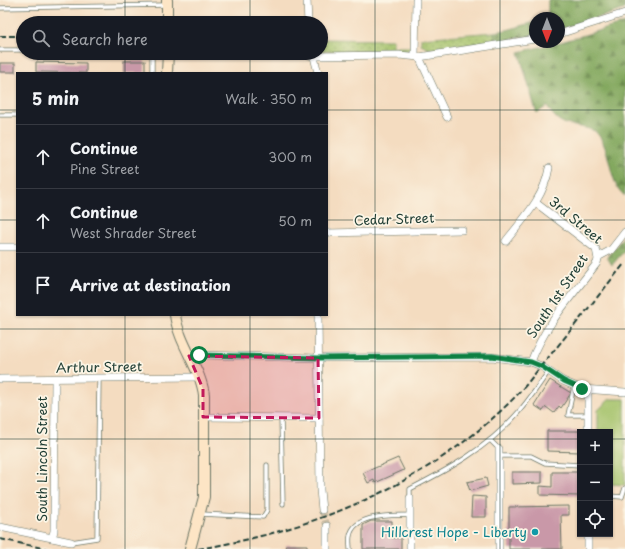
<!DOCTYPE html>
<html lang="en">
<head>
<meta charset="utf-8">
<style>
	body { margin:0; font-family:"Playpen Sans",sans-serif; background:#242831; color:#f1f3f6 }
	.controls { position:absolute; right:12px; bottom:12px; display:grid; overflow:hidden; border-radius:0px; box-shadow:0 1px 3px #0004 }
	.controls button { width:36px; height:36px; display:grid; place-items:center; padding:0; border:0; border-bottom:1px solid #363941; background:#171b24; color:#f1f3f6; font:20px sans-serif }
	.compass { position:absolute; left:529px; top:12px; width:36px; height:36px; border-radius:50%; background:#171b24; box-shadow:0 1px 3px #0004; rotate:180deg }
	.stop { position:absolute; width:12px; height:12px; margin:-9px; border:3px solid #0b8043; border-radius:50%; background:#fff }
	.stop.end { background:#0b8043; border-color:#fff; box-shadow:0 1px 4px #0008 }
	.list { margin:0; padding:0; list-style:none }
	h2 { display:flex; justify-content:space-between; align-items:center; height:52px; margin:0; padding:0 16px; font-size:17px }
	h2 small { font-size:13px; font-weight:400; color:#9ea1a6 }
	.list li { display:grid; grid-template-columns:26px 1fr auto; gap:12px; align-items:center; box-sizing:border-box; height:64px; padding:0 16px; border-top:1px solid #363941 }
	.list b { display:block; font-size:15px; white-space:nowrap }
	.list p { margin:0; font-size:13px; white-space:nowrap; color:#9ea1a6 }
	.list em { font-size:13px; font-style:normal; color:#9ea1a6 }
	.icon { flex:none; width:22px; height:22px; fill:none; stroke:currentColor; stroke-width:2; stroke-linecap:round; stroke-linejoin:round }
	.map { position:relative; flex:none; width:625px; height:549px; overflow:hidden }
	.search { position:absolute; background:#171b24; box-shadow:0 1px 3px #0004; left:16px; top:16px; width:312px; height:44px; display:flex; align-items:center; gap:10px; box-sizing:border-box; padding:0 14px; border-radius:22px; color:#9ea1a6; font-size:15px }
	.panel { position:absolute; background:#171b24; box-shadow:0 1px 3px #0004; left:16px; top:72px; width:312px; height:244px; border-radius:0px }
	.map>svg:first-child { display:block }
	.grass { fill:url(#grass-dots); stroke:#62804f }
	.forest { fill:url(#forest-firs); stroke:#517249 }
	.pitch { fill:#a4c26a; stroke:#62804f }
	.building { fill:#c998a8 }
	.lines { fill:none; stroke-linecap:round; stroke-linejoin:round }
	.street-tunnel { stroke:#c9bca4; stroke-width:7; stroke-dasharray:7 3.5; stroke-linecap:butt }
	.lane-casing { stroke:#6a7565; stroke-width:5 }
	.street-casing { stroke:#6a7565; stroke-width:8 }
	.secondary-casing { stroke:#6a7565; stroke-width:12 }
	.lane { stroke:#fff; stroke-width:3.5 }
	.street { stroke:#fff; stroke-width:7 }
	.secondary { stroke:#fde5c5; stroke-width:10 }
	.rail { stroke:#1f3d34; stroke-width:2; stroke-dasharray:6 3; stroke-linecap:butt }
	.route { stroke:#0b8043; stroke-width:5 }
	.marked { fill:#c2185b; fill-opacity:0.2; stroke:#c2185b; stroke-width:3; stroke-dasharray:8 5; stroke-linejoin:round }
	.grid { fill:none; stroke:#1f3d34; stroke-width:1; stroke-opacity:0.55 }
	.culture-dot { fill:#0f9aa8; stroke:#fcf5e5; stroke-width:1.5 }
	.labels { text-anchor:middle; stroke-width:3.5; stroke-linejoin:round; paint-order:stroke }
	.street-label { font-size:13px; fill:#1f3d34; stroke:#fcf5e5 }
	.culture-label { font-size:13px; fill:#0d838f; stroke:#fcf5e5; text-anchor:end }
</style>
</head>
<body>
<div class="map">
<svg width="625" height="549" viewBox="0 0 625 549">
	<defs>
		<pattern id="grass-dots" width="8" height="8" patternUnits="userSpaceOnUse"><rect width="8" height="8" fill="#a4c26a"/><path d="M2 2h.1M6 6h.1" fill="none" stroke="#859f58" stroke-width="1.8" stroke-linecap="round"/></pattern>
		<pattern id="forest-firs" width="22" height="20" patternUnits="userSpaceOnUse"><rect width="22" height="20" fill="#83a85e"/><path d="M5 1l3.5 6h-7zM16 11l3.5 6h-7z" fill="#6b8a4e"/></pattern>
	</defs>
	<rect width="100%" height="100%" fill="#fcf5e5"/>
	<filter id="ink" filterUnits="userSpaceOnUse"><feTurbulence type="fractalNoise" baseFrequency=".025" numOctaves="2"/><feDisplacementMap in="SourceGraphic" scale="8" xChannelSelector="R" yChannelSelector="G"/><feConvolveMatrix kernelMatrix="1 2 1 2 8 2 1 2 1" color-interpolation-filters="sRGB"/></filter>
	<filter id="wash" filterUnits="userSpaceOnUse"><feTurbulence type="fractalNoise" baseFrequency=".012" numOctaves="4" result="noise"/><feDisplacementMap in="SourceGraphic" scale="16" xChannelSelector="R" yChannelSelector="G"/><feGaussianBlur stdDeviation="0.9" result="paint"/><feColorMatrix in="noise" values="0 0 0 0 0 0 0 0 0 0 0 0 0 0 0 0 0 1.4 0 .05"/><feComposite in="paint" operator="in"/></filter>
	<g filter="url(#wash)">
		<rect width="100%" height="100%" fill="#f4dcc0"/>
		<g class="grass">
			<path d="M494,32l1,10 -66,7 -8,-4v-7z"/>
			<path d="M321,39l72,1v7h17l3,-3 -2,5 -6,2h-83z"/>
		</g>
		<g class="forest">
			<path d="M548,0h77v9l-66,21v-12h-11z"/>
			<path d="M535,22v13l-40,7 -1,-10 13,-2z"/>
			<path d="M625,23v173c-18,-14 -12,-47 -30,-65 -23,-9 -33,0 -48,-25l-10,7 -1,-2 -17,-59 42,-10z"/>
			<path d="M625,235v15l-13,15 -5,-8z"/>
		</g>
		<path class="pitch" d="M610,399h15v86l-15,-1v-52h-12v-22z"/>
		<g id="blocks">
			<g class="building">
				<rect x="124" y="61" width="21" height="12"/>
				<path d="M36,62l50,1v10l-50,-1z"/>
				<rect x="0" y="63" width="15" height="9"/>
				<path d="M550,380l21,13 -10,15 -2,-2 -5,7 -8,-6 -3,4 -9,-6z"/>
				<path d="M547,431h33v21l-33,-1z"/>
				<path d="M398,458l6,12 -29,13 -1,-3 -6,3 -5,-10z"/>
				<path d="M512,472h30v11l-30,1z"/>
				<path d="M552,472h28v24l-40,-1v-9l12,1z"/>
				<path d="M486,478l2,8 -18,5 -3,-9z"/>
				<path d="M472,496l14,1v20h-15z"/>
				<path d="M569,506v9h-8l1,34h-53v-42z"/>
				<path d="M371,521h21v17h9v11h-38v-24z"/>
				<path d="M286,545h21v4h-20z"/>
			</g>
		</g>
	</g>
	<g filter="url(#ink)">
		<use href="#blocks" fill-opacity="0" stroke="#6a7565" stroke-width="1"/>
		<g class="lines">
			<path class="street-tunnel" d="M322,510l5,16"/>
			<g class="lane-casing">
				<g id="lane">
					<path d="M0,8l167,-3"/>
					<path d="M0,50h23"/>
					<path d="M152,73v-20"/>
					<path d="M0,115h17"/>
					<path d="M574,386l-6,29h20"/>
					<path d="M281,418l2,86"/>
					<path d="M490,440l9,9"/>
					<path d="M499,456h32l14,7 35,2"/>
					<path d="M610,496l12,1 3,-9"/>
					<path d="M410,498v-9c39,-20 76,-40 105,-73 13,-14 23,-30 34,-45"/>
					<path d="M201,514l62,3 4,-7v-45"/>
					<path d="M71,542l26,-4 2,-159"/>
					<path d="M350,549c0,-4 -1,-9 0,-13 4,-23 43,-20 60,-21"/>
				</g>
			</g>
			<g class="street-casing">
				<g id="street">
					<path d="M307,0l1,23"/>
					<path d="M559,34l66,-21"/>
					<path d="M168,53l133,1 13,2 85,-1 20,2 116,-18"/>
					<path d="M313,53l5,20"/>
					<path d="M415,56l1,-56"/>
					<path d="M419,57l28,60"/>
					<path d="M327,233l135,-3"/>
					<path d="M506,241c18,-23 38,-43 43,-73"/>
					<path d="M0,247h17"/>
					<path d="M598,257l13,-7 14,-18"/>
					<path d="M318,315l2,175 2,20"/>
					<path d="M189,356l10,-1 119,3 174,-1 39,5 10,4 22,15 19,8 43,3"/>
					<path d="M531,362c14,-38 42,-67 66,-99l1,-4 -2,-10 -60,-46"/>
					<path d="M0,379l199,-2"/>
					<path d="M203,417l116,1"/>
					<path d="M588,432v-42"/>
					<path d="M410,498v51"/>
					<path d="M327,526v23"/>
					<path d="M0,527l71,15"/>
					<path d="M52,538l2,-7 1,-151"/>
					<path d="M499,549v-100"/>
					<path d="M588,549v-15"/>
				</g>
			</g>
			<g class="secondary-casing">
				<g id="secondary">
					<path d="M167,0v23"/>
					<path d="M167,73l1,-20"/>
					<path d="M175,315c4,29 26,54 29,80v102l-14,52"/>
				</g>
			</g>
			<use href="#lane" class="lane"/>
			<use href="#street" class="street"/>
			<use href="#secondary" class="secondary"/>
			<g class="rail">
				<path d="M0,36h23"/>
				<path d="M0,539l47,10"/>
				<path d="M198,549c118,-19 233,-66 318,-153 9,-9 17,-20 25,-30 29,-34 56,-69 84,-103"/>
			</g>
		</g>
	</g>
	<g class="lines" filter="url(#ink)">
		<path class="route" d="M199,355l119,3 174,-2 39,6 10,4 23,15 18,8"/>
	</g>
	<path class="marked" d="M189,356l129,2 1,60 -116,-1v-28z"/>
	<path class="grid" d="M125,0v23M250,0v23M375,0v549M500,0v549M125,53v20M250,53v20M0,110h17M327,110h298M0,220h17M327,220h298M125,315v234M250,315v234M0,329h625M0,439h580M610,439h15"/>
	<circle class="culture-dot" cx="535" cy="532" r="4"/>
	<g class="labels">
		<g class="street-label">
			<text transform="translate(394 219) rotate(-2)" y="5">Cedar Street</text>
			<text transform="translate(576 220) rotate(40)" y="5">3rd Street</text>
			<text transform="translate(557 296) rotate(-56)" y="5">South 1st Street</text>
			<text transform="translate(99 367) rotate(-1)" y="5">Arthur Street</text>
			<text transform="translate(42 459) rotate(-90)" y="5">South Lincoln Street</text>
		</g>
		<g class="culture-label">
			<text x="527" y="537">Hillcrest Hope - Liberty</text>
		</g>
	</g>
</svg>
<div class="controls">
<button>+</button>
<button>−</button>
<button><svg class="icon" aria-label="locate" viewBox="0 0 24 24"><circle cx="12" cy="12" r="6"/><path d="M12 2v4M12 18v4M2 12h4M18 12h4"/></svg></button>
</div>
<svg class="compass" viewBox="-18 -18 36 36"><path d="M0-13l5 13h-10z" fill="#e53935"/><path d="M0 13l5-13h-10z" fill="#9ea1a6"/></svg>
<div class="stop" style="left:199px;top:355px"></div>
<div class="stop end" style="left:582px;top:389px"></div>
<div class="search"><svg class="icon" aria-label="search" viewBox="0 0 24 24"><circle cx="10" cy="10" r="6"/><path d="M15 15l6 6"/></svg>Search here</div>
<section class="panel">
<h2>5 min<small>Walk · 350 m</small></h2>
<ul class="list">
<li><svg class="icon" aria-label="ahead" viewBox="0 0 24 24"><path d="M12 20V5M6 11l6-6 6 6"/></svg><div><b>Continue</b><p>Pine Street</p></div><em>300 m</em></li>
<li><svg class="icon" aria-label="ahead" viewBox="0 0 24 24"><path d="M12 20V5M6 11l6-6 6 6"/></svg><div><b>Continue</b><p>West Shrader Street</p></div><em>50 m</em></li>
<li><svg class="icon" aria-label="arrive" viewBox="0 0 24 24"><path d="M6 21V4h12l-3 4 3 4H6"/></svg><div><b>Arrive at destination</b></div></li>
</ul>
</section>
</div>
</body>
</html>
